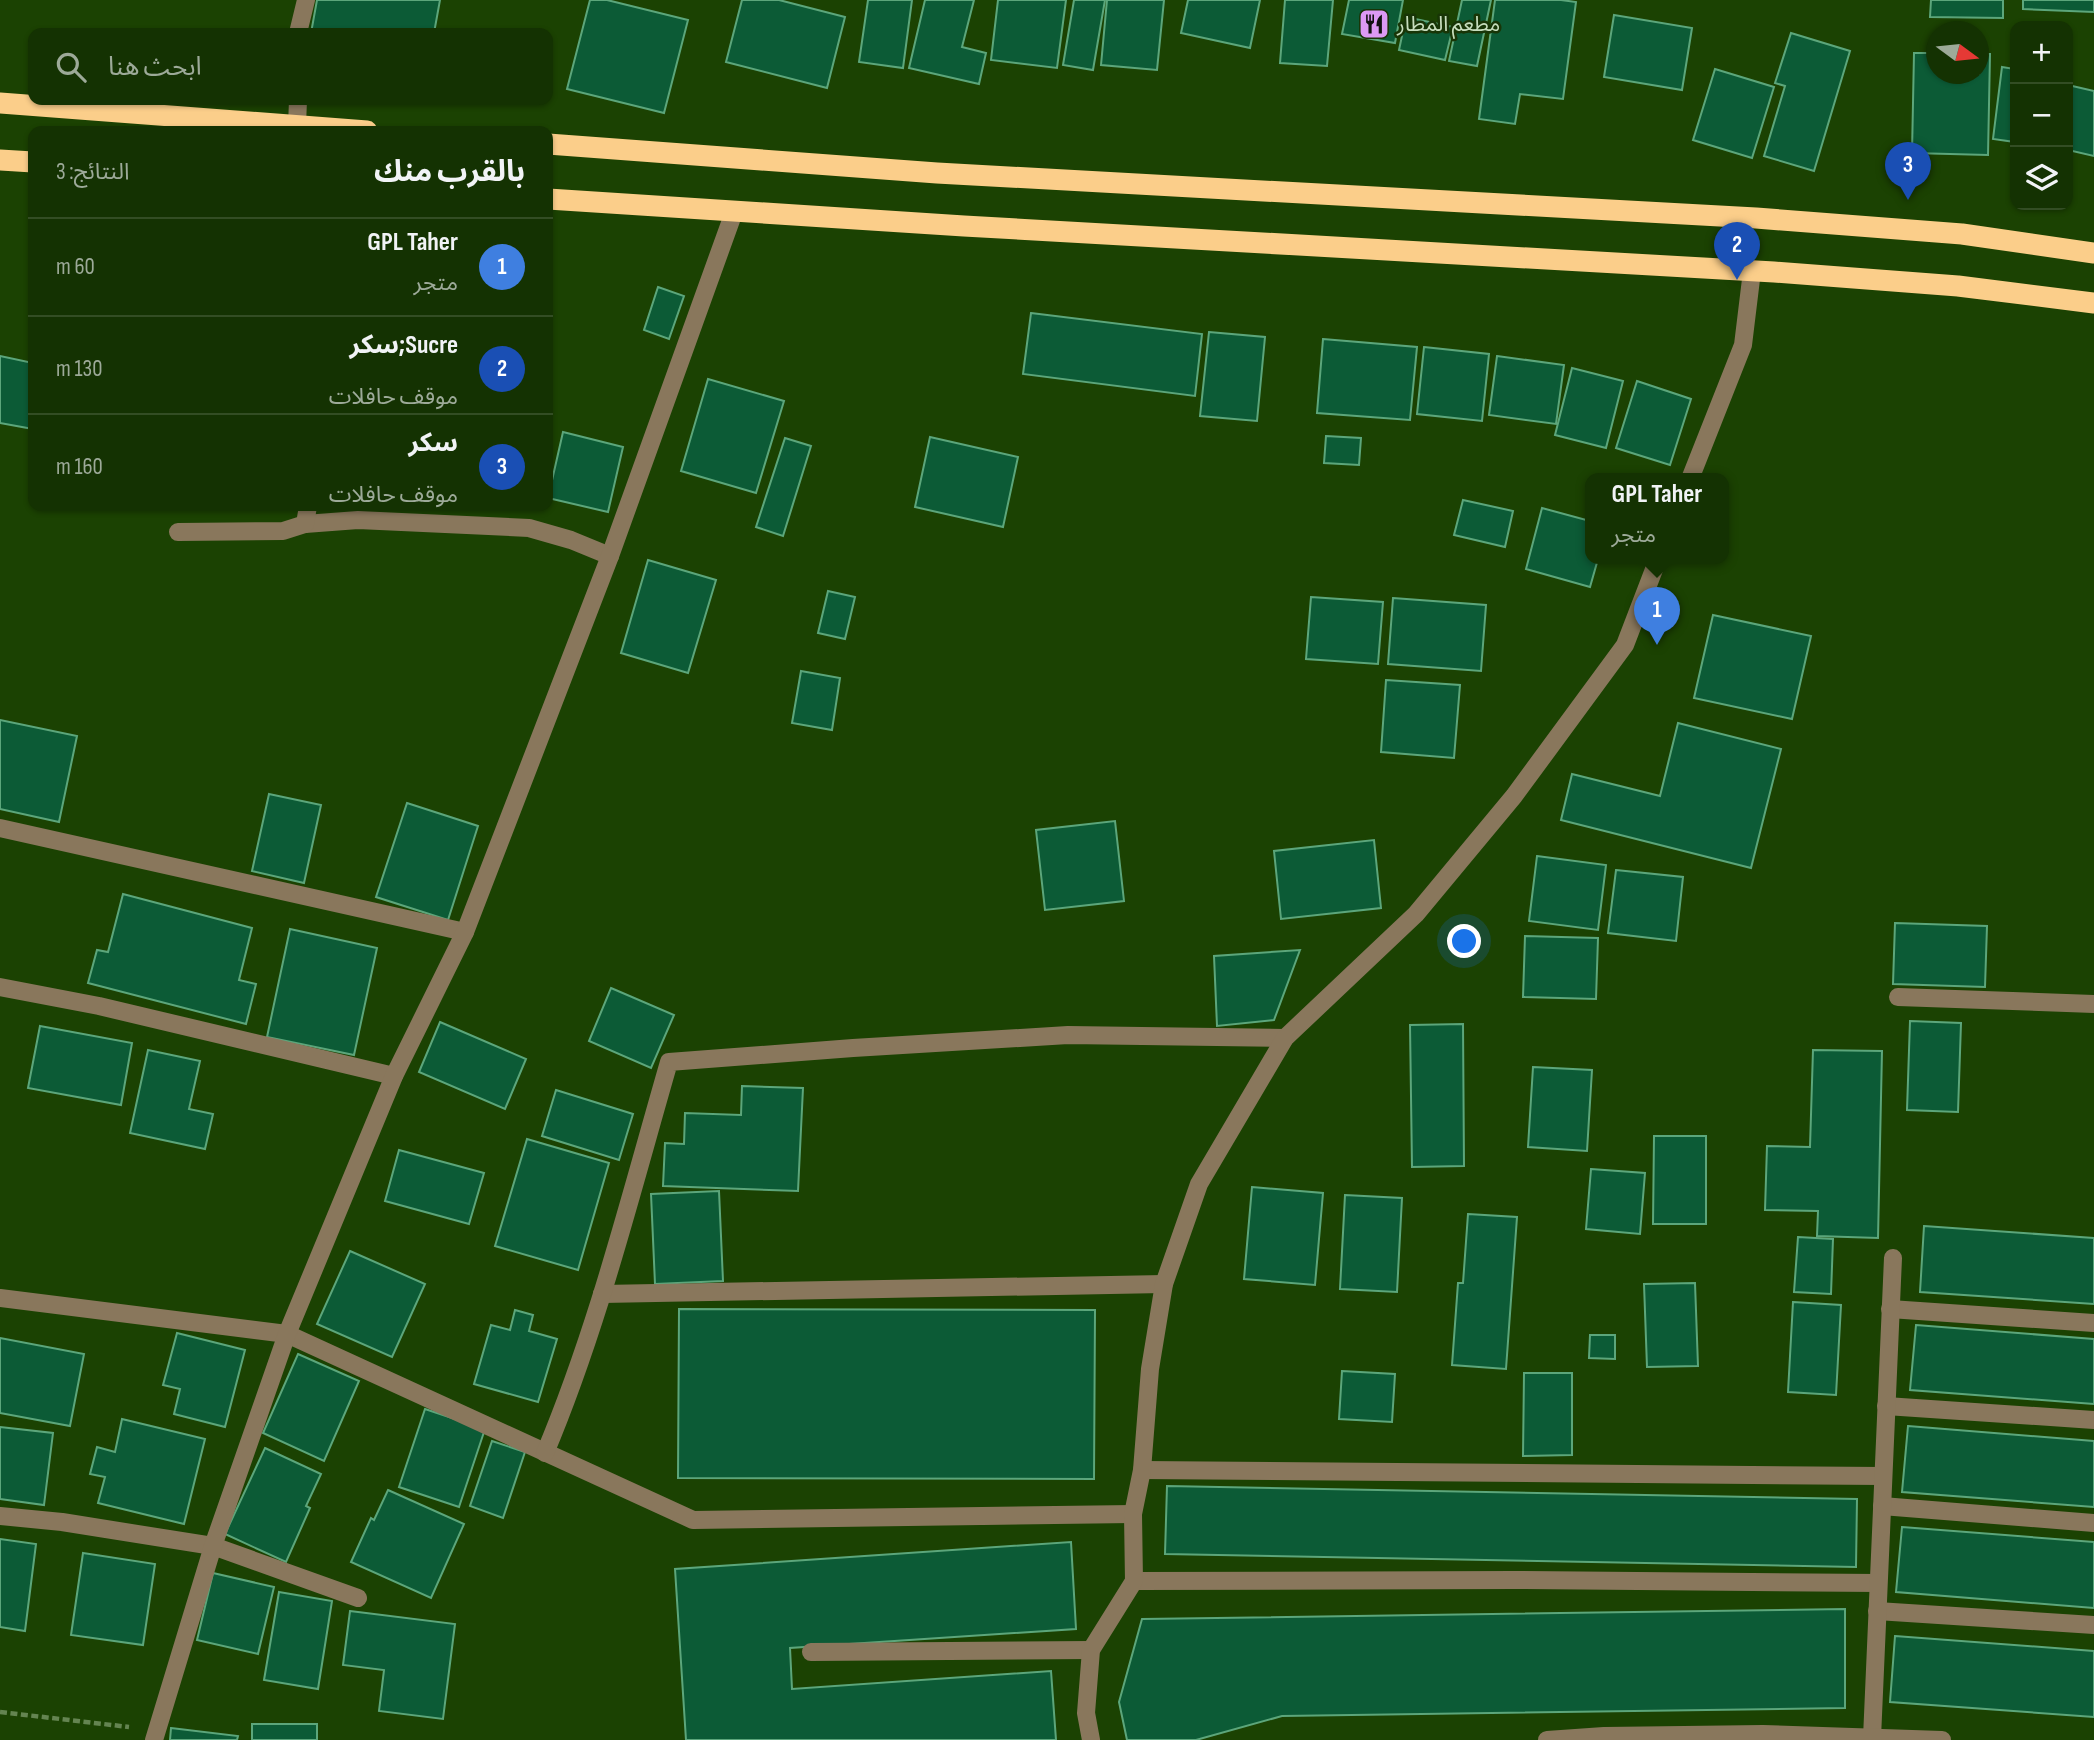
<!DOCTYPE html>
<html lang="ar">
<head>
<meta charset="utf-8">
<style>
	body { margin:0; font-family:"Sofia Sans Condensed","Noto Sans Arabic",sans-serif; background:#1d3a0c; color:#f1f3f6; direction:rtl }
	.controls { position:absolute; right:21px; top:21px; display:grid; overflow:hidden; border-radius:14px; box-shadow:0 2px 5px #0004 }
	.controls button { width:63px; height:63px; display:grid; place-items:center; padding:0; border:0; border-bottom:2px solid #334d24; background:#143202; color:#f1f3f6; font:35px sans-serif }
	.compass { position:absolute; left:1926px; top:21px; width:63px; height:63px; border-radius:50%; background:#143202; box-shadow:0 2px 5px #0004; rotate:105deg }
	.you { position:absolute; left:1465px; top:942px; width:24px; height:24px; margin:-18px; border:5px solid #fff; border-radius:50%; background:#1a73e8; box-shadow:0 0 0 10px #1a73e833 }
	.badge { display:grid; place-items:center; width:46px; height:46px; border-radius:50%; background:#d6ab8b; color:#fff; font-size:23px; font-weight:700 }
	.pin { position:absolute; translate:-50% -58px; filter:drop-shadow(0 2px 4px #0008) }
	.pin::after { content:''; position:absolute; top:37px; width:24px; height:21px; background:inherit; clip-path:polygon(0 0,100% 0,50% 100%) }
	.popup { position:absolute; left:1585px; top:473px; width:144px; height:91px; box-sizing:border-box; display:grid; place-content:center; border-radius:14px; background:#143202; filter:drop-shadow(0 2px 5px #0005); font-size:23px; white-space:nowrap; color:#9daa99 }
	.popup b { font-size:26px; color:#f1f3f6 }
	.popup::after { content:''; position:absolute; left:50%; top:100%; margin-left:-14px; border:14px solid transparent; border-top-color:#143202 }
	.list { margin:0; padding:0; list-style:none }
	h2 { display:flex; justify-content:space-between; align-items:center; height:91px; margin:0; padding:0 28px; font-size:30px }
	h2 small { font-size:23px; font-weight:400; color:#9daa99 }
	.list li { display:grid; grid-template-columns:46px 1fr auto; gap:21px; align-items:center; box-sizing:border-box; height:98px; padding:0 28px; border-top:2px solid #334d24 }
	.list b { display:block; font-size:26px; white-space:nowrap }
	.list p { margin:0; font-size:23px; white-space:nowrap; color:#9daa99 }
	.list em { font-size:23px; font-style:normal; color:#9daa99 }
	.icon { flex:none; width:38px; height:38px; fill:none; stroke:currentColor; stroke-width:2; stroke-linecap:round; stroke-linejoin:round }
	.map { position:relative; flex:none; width:2094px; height:1740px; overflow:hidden; direction:ltr }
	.search { position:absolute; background:#143202; box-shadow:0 2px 5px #0004; left:28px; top:28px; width:525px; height:77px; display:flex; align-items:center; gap:18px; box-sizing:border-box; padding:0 24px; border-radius:14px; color:#9daa99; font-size:26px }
	.panel { position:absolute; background:#143202; box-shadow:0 2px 5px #0004; left:28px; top:126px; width:525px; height:385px; border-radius:14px; direction:rtl }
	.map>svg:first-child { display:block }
	.building { fill:#0c5b36; stroke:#5ca67b; stroke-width:2 }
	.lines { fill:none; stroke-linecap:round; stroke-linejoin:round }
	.path { stroke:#648451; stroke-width:4.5; stroke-dasharray:7 3.5; stroke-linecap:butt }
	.minor { stroke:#89775c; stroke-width:18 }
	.highway { stroke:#fbce8a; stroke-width:21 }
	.labels { text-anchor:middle; stroke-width:5; stroke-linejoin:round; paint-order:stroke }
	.poi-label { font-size:21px; fill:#c6ddbd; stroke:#183507; text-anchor:start }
</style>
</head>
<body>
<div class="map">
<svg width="2094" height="1740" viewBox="0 0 2094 1740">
	<rect width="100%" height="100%" fill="#1b4202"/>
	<g class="building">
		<path d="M317,0h123l-6,33h-123z"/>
		<path d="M590,0h17l81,20 -24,93 -97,-24z"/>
		<path d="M742,0h37l66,17 -18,71 -101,-26z"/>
		<path d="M868,0h44l-9,68 -44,-6z"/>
		<path d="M925,0h49l-12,47 24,6 -7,31 -70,-16z"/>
		<path d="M998,0h68l-9,68 -66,-8z"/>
		<path d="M1074,0h31l-12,70 -30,-5z"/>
		<path d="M1107,0h57l-7,70 -56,-5z"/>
		<path d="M1188,0h72l-10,48 -69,-15z"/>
		<path d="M1285,0h48l-6,66 -47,-3z"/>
		<path d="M1349,0h54l-8,43 -53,-9z"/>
		<path d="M1462,0h29l-14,66 -28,-5z"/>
		<path d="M1495,0h66l15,2 -13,97 -43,-5 -5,30 -36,-5z"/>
		<path d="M1931,0h72v18l-73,-1z"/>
		<path d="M2023,0h71v12l-71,-3z"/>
		<path d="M1614,15l78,13 -10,62 -78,-13z"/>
		<path d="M1406,17l47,10 -8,33 -46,-10z"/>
		<path d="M1791,33l59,18 -36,120 -50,-15 21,-70 -10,-3z"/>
		<path d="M1914,53h23v21h42v-20h11l-2,101 -76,-2z"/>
		<path d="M2002,67l13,2v73l-22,-3z"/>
		<path d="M1715,69l59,18 -22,71 -59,-18z"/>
		<path d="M2068,85l26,6v65l-26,-6z"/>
		<path d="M658,287l26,9 -15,43 -25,-9z"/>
		<path d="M1031,313l171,21 -7,62 -172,-22z"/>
		<path d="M1209,332l56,5 -8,84 -57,-5z"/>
		<path d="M1323,339l94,8 -7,73 -93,-7z"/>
		<path d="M1424,347l65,7 -7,67 -65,-7z"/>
		<path d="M0,356l33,7v66l-33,-6z"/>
		<path d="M1497,356l67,9 -8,59 -67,-9z"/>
		<path d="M1572,368l51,13 -17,67 -51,-13z"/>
		<path d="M708,379l76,22 -28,92 -75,-22z"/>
		<path d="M1637,381l54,18 -21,66 -54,-17z"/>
		<path d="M563,432l60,15 -15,65 -60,-14z"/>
		<path d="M1326,436l35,2 -2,27 -35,-2z"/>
		<path d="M930,437l88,20 -15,70 -88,-20z"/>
		<path d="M785,438l26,8 -28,90 -27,-9z"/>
		<path d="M1463,500l50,11 -8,36 -51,-12z"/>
		<path d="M1542,508l48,13v38h8l-8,28 -64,-18z"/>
		<path d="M648,560l68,20 -28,93 -67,-20z"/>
		<path d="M828,591l27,6 -10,42 -27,-6z"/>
		<path d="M1311,597l72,5 -5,62 -72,-5z"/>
		<path d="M1393,598l93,7 -5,66 -93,-7z"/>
		<path d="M1713,615l98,21 -19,83 -98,-21z"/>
		<path d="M801,671l39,7 -8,52 -40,-7z"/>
		<path d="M1386,680l74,5 -6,73 -73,-6z"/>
		<path d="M0,720l77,16 -18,86 -59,-13z"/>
		<path d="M1678,723l103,26 -30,119 -190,-48 11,-46 88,22z"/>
		<path d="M269,794l52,11 -17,78 -52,-12z"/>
		<path d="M407,803l71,23 -30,94 -72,-23z"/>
		<path d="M1115,821l9,80 -79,9 -9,-80z"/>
		<path d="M1374,840l7,68 -100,11 -7,-68z"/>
		<path d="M1537,856l69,9 -8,65 -69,-9z"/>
		<path d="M1616,870l67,7 -7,64 -68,-8z"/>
		<path d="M123,894l129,34 -13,52 17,4 -10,40 -158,-41 9,-33 11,2z"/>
		<path d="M1895,923l92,3 -2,61 -92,-3z"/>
		<path d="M290,929l87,19 -23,107 -87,-18z"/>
		<path d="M1525,936l73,2 -2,61 -73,-2z"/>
		<path d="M1300,950l-26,70 -57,6 -3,-70z"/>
		<path d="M611,988l63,27 -23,53 -62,-27z"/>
		<path d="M1910,1021l51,2 -3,89 -51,-2z"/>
		<path d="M440,1022l86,37 -21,50 -86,-37z"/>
		<path d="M1463,1024l1,142 -52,1 -2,-142z"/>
		<path d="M40,1026l92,17 -11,62 -93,-17z"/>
		<path d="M148,1050l52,11 -11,48 24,5 -8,35 -75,-16z"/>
		<path d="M1813,1050l69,1 -4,187 -61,-2 1,-25 -53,-1 2,-64 43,1z"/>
		<path d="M1533,1067l59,3 -5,81 -59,-4z"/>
		<path d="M742,1086l61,2 -5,103 -135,-5 2,-43 19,1 1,-31 56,2z"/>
		<path d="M556,1090l77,24 -14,46 -77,-24z"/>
		<path d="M1654,1136h52v88h-53z"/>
		<path d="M527,1139l82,24 -31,107 -83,-24z"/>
		<path d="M399,1150l85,23 -15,51 -84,-23z"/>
		<path d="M1591,1169l54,4 -5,61 -54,-5z"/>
		<path d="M1252,1187l71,6 -8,92 -71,-6z"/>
		<path d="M719,1191l4,90 -68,3 -4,-90z"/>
		<path d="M1345,1195l57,3 -5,94 -57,-3z"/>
		<path d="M1468,1214l49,3 -11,152 -54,-4 6,-82h5z"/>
		<path d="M1924,1226l170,12v66l-174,-12z"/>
		<path d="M1798,1237l35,2 -2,55 -37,-2z"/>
		<path d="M350,1251l75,33 -33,73 -75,-33z"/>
		<path d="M1695,1283l3,83 -51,1 -3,-83z"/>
		<path d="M1793,1302l48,3 -5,90 -48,-3z"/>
		<path d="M679,1309l416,1 -1,169 -416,-1z"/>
		<path d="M515,1310l18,5 -4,16 28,8 -19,63 -64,-18 17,-59 19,5z"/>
		<path d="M1916,1325l178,14v65l-184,-14z"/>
		<path d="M177,1333l68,17 -20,77 -51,-13 6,-25 -17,-4z"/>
		<path d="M1590,1335h25v24l-26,-1z"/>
		<path d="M0,1338l84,16 -14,72 -70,-13z"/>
		<path d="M298,1354l61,27 -35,80 -61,-28z"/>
		<path d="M1342,1371l53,3 -3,48 -53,-3z"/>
		<path d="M1524,1373h48v82l-49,1z"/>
		<path d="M425,1409l60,20 -26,78 -60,-20z"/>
		<path d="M122,1419l83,20 -21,85 -86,-21 7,-26 -15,-3 7,-27 18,5z"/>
		<path d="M1908,1426l186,15v66l-192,-15z"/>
		<path d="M0,1427l53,6 -9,72 -44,-6z"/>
		<path d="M492,1441l33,11 -22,66 -33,-12z"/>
		<path d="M265,1448l56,26 -15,32 4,2 -24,54 -61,-28z"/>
		<path d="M1167,1486l690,13 -1,68 -691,-13z"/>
		<path d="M388,1490l76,34 -33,74 -80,-36 20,-44 3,2z"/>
		<path d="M1902,1527l192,15v66l-198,-16z"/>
		<path d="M0,1539l36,5 -11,87 -25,-4z"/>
		<path d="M1071,1542l5,87 -286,19 2,41 259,-18 5,69h-370l-11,-171z"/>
		<path d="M83,1553l72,11 -12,81 -72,-10z"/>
		<path d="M213,1573l61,14 -16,67 -61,-14z"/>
		<path d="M279,1592l53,9 -14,88 -54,-9z"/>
		<path d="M1845,1609v99l-563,8 -86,24h-69l-8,-38 23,-83z"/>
		<path d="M350,1611l105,13 -12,95 -64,-8 5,-41 -41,-5z"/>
		<path d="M1895,1636l199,15v66l-204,-15z"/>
		<rect x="252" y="1724" width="65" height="16"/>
		<path d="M171,1728l67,8 -1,4h-67z"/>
	</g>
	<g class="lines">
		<path class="path" d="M0,1712l129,15"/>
		<g class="minor">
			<path d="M298,33l8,-33"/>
			<path d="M297,126l1,-26"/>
			<path d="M1690,479l53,-134 9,-74"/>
			<path d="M305,524l53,-4 171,8 42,12 39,16"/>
			<path d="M178,532l105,-1 22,-7 3,-18"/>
			<path d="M0,828l465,104"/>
			<path d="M0,987l99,19 295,70"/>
			<path d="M1898,997l196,7"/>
			<path d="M602,1294l562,-10"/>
			<path d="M0,1298l287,36 406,186 440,-6"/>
			<path d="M1890,1309l204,14"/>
			<path d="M1886,1406l208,14"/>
			<path d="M545,1453c53,-126 86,-260 124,-391l184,-14 215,-13 217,3"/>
			<path d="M1142,1470l741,6"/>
			<path d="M1882,1506l212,17"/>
			<path d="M0,1516l62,6 151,24 145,52"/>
			<path d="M1134,1581l380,-1 364,3"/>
			<path d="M1877,1611l217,14"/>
			<path d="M811,1652l280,-2"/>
			<path d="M1872,1738l21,-480"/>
			<path d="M154,1740l59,-194 74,-212 107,-258 71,-144 145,-376 124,-344"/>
			<path d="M1091,1740l-5,-27 5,-63 43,-69 -1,-67 9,-44 8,-101 14,-85 35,-100 86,-146 131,-124 98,-118 111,-151 33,-86"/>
			<path d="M1547,1740l57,-4 159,-2 179,6"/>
		</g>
		<g class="highway">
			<path d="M0,103l367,28"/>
			<path d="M548,144l389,29 819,45 206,16 132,19"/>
			<path d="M0,160l33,2"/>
			<path d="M548,199l416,27 810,46 184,14 136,17"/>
		</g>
	</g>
	<defs>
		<g id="restaurant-square" transform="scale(1.575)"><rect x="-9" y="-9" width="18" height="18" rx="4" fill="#dc99f4" stroke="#183507"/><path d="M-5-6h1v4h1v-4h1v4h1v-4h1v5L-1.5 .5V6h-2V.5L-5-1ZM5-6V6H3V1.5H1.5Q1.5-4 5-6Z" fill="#111"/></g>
	</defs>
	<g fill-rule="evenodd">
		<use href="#restaurant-square" x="1374" y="24"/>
	</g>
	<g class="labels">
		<g class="poi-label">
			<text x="1397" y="31">مطعم المطار</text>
		</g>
	</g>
</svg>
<div class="controls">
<button>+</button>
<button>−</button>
<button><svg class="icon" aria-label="layers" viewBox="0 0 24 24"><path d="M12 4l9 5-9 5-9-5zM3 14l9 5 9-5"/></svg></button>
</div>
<svg class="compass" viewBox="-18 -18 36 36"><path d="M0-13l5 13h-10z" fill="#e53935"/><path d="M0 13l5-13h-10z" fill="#9daa99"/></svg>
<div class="you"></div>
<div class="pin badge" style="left:1657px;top:645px;background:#3f7fe0">1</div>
<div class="popup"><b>GPL Taher</b>متجر</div>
<div class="pin badge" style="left:1737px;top:280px;background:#1a4fb4">2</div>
<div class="pin badge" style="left:1908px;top:200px;background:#1a4fb4">3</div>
<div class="search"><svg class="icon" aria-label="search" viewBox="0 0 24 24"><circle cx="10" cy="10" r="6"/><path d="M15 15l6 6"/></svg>ابحث هنا</div>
<section class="panel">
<h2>بالقرب منك<small>النتائج: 3</small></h2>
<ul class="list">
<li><span class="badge" style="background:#3f7fe0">1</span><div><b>GPL Taher</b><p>متجر</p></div><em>60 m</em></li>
<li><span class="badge" style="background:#1a4fb4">2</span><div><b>Sucre;سكر</b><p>موقف حافلات</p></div><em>130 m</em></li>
<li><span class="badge" style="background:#1a4fb4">3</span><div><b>سكر</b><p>موقف حافلات</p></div><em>160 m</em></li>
</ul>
</section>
</div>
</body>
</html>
